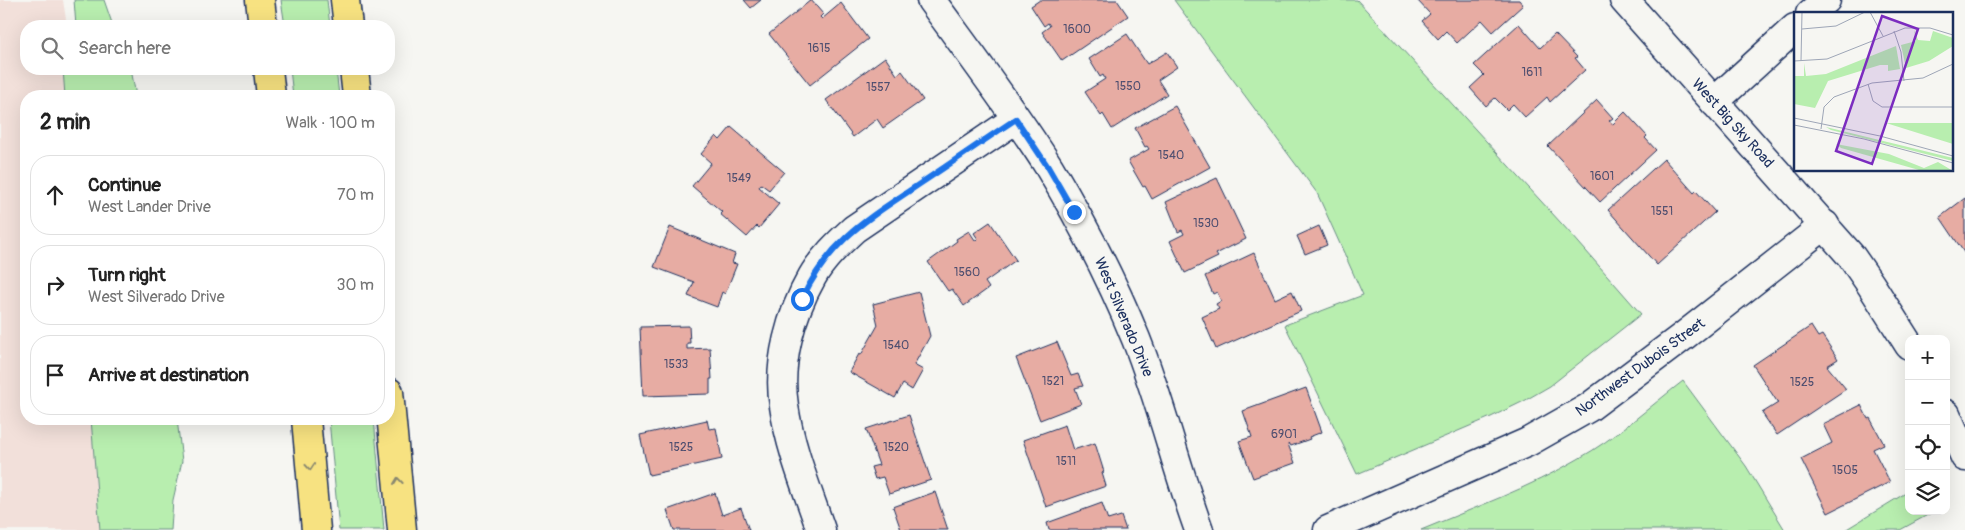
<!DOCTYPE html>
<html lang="en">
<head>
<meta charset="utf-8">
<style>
	body { margin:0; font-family:Pangolin,sans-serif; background:#f6f6f6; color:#222 }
	.controls { position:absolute; right:15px; bottom:15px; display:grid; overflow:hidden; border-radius:10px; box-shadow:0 5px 20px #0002 }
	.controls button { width:45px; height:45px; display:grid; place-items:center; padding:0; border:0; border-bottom:1px solid #e0e0e0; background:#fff; color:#222; font:25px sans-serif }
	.stop { position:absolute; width:15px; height:15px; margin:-11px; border:4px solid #1a73e8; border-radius:50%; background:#fff }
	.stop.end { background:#1a73e8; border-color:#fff; box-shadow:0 1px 5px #0008 }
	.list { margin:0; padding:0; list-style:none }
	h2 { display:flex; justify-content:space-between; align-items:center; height:65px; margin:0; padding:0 20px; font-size:21px }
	h2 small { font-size:16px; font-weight:400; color:#767676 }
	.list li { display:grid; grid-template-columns:32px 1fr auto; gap:15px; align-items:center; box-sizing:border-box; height:80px; margin:0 10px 10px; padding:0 10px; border:1px solid #e0e0e0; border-radius:20px }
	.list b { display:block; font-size:19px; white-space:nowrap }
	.list p { margin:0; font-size:16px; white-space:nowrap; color:#767676 }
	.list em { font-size:16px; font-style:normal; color:#767676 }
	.icon { flex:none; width:28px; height:28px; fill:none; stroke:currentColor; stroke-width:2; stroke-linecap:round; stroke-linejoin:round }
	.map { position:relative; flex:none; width:1965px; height:530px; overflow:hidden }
	.search { position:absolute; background:#fff; box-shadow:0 5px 20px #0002; left:20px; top:20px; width:375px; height:55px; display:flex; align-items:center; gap:12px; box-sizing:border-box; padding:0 18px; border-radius:20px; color:#767676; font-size:19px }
	.panel { position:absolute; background:#fff; box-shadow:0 5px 20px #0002; left:20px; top:90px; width:375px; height:335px; border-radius:20px }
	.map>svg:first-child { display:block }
	.built { fill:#f2e0da }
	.green { fill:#b8eeaf; stroke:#6a8e86 }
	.building { fill:#e7aca3; stroke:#1b2f5e }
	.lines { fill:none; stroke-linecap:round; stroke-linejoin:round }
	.minor-casing { stroke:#1b2f5e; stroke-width:31 }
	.primary-casing { stroke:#1b2f5e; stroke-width:31 }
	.minor { stroke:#f6f6f2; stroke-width:28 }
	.primary { stroke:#f7e281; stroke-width:28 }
	.oneway { stroke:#898870 }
	.route { stroke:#1a73e8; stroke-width:6 }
	.labels { text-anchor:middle; stroke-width:4.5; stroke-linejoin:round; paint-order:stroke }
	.number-label { font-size:12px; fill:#4e4e6f }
	.street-label { font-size:15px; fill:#1b2f5e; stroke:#f6f6f2 }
	.inset-road { fill:none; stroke:#9ea6b7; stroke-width:1 }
	.view { fill:#7b2cbf; fill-opacity:0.15; stroke:#7b2cbf; stroke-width:2.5 }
	.inset-edge { fill:none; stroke:#1b2f5e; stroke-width:2.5 }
</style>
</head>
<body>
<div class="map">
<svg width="1965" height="530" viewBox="0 0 1965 530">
	<rect width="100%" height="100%" fill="#f6f6f2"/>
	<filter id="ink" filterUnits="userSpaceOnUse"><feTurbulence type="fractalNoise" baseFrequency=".02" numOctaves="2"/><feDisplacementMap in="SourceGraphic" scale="10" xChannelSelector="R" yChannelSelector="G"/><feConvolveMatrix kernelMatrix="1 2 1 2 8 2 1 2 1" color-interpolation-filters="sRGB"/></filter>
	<g filter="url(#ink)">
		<path class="built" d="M0,0h63l4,26h-41v43h46l4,27h-50v323h88l13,111h-127z"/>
		<g class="green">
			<path d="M74,0h30l9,26h-37z"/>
			<path d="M281,0h46l3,26h-45z"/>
			<path d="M1174,0h183l215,235 69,79 -91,72 -26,15 -33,16 -134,57 -72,-149 78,-30 -46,-102z"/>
			<path d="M63,69h68l5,27h-71z"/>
			<path d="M290,69h46l3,27h-46z"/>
			<path d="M1683,381l63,85 39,64h-364c53,-22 108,-42 157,-71 38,-21 71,-52 105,-78z"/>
			<path d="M91,419h86l5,42 -9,39 -2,30h-71z"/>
			<path d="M329,419h45l10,111h-45z"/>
			<path d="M1909,491v20h26l-35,19h-55z"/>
		</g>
		<g class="building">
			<path d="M744,0h17l-10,8z"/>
			<path d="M811,0l12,14 -3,3 2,2 19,-16 27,36 -58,46 -41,-51z"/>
			<path d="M1040,0h77l11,16 -66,45 -20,-29 8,-6 -2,-3 -4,3 -13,-20z"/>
			<path d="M1417,0h102l4,5 -30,27 -11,-12 -25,23 -11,-12 -8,8 -16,-18 8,-7z"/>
			<path d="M1519,24l21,24 15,-14 22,23 -2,1 10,12 -35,32 -3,-5 -22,20 -12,-13 -6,6 -12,-12 -9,8 -16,-18 14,-13 -10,-10z"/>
			<path d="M1127,34l20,30 20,-12 10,15 -19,13 9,14 -55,35 -9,-15 -2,2 -16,-24 20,-13 -2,-4 -3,2 -11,-18z"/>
			<path d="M885,57l12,18 5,-4 21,29 -40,28 -6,-9 -24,18 -27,-37z"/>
			<path d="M1597,100l16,18 -4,3 4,3 12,-12 22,24 -2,2 11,12 -56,52 -52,-56z"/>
			<path d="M1175,106l35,61 -58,32 -7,-13 -2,1 -15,-26 21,-12 -2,-3 -2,1 -10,-19z"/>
			<path d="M731,127l53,45 -15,18 -8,-6 -2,3 20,17 -20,24 -2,-2 -10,11 -27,-23 2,-2 -30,-26 19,-23 -10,-9 15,-18 4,4z"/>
			<path d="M1664,159l30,34 2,-2 19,21 -58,53 -49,-55z"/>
			<path d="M1217,178l29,61 -30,15 2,3 -33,16 -15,-32 14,-7 -2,-4 -4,2 -12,-30z"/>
			<path d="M1965,198v56l-25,-37z"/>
			<path d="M990,222l26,38 -31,22 4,6 -25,18 -12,-17 -4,2 -20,-29 29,-21 -1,-2 13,-8 6,9 3,-1 -4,-6z"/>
			<path d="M1319,226l8,19 -22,9 -8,-18z"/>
			<path d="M670,227l65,27 -3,9 5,1 -12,30 -3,-2 -5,15 -29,-11 6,-14 -40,-15z"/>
			<path d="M1254,253l21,46 17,-8 9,20 -85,38 -14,-32 17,-8 -3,-5 5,-3 -4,-9 -4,2 -8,-18z"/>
			<path d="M919,292l11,44 -16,29 9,5 -11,20 -9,-6 -8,14 -46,-26 10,-18 2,1 17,-30 -5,-21z"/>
			<path d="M689,326l1,17h-3v6l23,-1 2,31h-2v15l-67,2 -3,-69z"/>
			<path d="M1811,326l7,11 4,-2 16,24 -11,7 19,23 -69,46 -15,-22 16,-10 -25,-38z"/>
			<path d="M1057,342l14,34 7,-2 5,12 -8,2 6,16 -41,16 -24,-62z"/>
			<path d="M1306,388l16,44 -13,5 1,2 -19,7 -2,-3 -1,1 7,19 -42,15 -14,-37 13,-4 -9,-26z"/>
			<path d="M1861,405l7,14 2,-1 14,26 -11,5 17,33 -62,31 -27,-54 31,-16 -9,-19z"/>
			<path d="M909,415l22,65 -42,14 -6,-17 -8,2 -4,-12 8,-2 -13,-36z"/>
			<path d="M707,420l2,9 7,-1 6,31 -73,16 -9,-40z"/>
			<path d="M1065,425l8,25 22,-7 9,29 -2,1 4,13 -60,21 -23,-67z"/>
			<path d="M935,492l13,38h-47l-8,-23z"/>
			<path d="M715,493l7,22 19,-7 8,22h-75l-7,-20z"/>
			<path d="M1102,503l6,17 13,-4 5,14h-77l-2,-7z"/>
		</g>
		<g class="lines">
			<g class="minor-casing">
				<g id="minor">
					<path d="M931,0c40,55 82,110 118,167 33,55 63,113 87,172 25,63 40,128 63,191"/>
					<path d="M1624,0l227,256 20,29 38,60"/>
					<path d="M1810,14l16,-14"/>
					<path d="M1714,102l81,-74"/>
					<path d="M1946,414l19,43"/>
					<path d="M821,530c-14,-41 -31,-82 -37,-124 -7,-43 7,-92 28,-129 10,-18 27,-34 42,-48l162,-110"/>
					<path d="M1328,530l200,-88 60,-34 97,-73 140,-110"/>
				</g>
			</g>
			<g class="primary-casing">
				<g id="primary">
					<path d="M260,0l3,26"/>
					<path d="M345,0l3,26"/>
					<path d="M268,69l3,27"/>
					<path d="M354,69l3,27"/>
					<path d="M389,392l13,138"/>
					<path d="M306,419l10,111"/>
				</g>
			</g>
			<use href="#minor" class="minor"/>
			<use href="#primary" class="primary"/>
		</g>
		<defs><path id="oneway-chevron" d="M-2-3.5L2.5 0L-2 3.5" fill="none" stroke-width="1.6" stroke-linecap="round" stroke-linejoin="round" transform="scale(1.25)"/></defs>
		<g class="oneway">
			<use href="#oneway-chevron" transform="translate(310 467) rotate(85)"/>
			<use href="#oneway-chevron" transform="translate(398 481) rotate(-96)"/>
		</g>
	</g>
	<g class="lines" filter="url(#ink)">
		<path class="route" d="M802,299c28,-60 66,-80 119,-116 32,-21 63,-43 95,-64l32,48 26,45"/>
	</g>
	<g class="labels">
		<g class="number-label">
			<text x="1077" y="33">1600</text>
			<text x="819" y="52">1615</text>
			<text x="1532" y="76">1611</text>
			<text x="1128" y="90">1550</text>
			<text x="878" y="91">1557</text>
			<text x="1171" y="159">1540</text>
			<text x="1602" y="180">1601</text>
			<text x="739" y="182">1549</text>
			<text x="1662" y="215">1551</text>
			<text x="1206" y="227">1530</text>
			<text x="967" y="276">1560</text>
			<text x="896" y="349">1540</text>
			<text x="676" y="368">1533</text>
			<text x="1053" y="385">1521</text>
			<text x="1802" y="386">1525</text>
			<text x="1284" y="438">6901</text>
			<text x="681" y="451">1525</text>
			<text x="896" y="451">1520</text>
			<text x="1066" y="465">1511</text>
			<text x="1845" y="474">1505</text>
		</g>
		<g class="street-label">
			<text transform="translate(1733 123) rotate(48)" y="5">West Big Sky Road</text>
			<text transform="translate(1124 317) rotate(67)" y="5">West Silverado Drive</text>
			<text transform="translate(1640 367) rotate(-36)" y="5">Northwest Dubois Street</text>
		</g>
	</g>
	<g transform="translate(1794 12)">
		<rect width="159" height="159" fill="#f6f6f2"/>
		<path d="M120,18l4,10 12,1 3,-10 20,7v8l-24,15 -23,7 -5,-23 15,-4zM102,34l4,23 -12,2v-6h-8l-52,16 -13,27 -21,-4v-28h10v-13l2,13 20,-2zM92,111h67v21zM32,115l127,31v3l-122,-31zM42,132l53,10 35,14 14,-6 15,9 -34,-1 -78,-22z" fill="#b8eeaf"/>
		<path class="inset-road" d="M76,0l13,24M8,17l34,-3 29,-14M100,19l7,21 3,29M0,49l33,-2 78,-31h25l23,7M7,49l1,-49M74,72l5,17 9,6h71M0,106l86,18 73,20M0,113l70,14 89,24M27,117l3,-22 10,-10 38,-14 51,-5 30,-14"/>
		<path class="view" d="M88,4l36,13 -46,135 -36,-13z"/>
		<rect width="159" height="159" class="inset-edge"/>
	</g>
</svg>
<div class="controls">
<button>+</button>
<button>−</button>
<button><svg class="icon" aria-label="locate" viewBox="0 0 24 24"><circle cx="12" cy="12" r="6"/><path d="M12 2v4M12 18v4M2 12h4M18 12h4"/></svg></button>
<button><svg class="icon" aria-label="layers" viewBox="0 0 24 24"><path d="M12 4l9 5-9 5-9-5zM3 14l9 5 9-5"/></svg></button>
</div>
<div class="stop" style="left:802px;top:299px"></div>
<div class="stop end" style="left:1074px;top:212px"></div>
<div class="search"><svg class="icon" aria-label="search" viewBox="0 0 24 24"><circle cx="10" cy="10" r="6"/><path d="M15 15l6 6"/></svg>Search here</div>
<section class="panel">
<h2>2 min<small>Walk · 100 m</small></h2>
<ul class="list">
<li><svg class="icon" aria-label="ahead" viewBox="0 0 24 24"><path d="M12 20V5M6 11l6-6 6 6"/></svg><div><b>Continue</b><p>West Lander Drive</p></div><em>70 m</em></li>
<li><svg class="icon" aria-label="right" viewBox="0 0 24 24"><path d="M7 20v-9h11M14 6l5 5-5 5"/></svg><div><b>Turn right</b><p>West Silverado Drive</p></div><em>30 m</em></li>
<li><svg class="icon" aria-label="arrive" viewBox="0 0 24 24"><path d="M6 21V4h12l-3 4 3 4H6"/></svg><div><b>Arrive at destination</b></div></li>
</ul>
</section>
</div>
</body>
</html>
